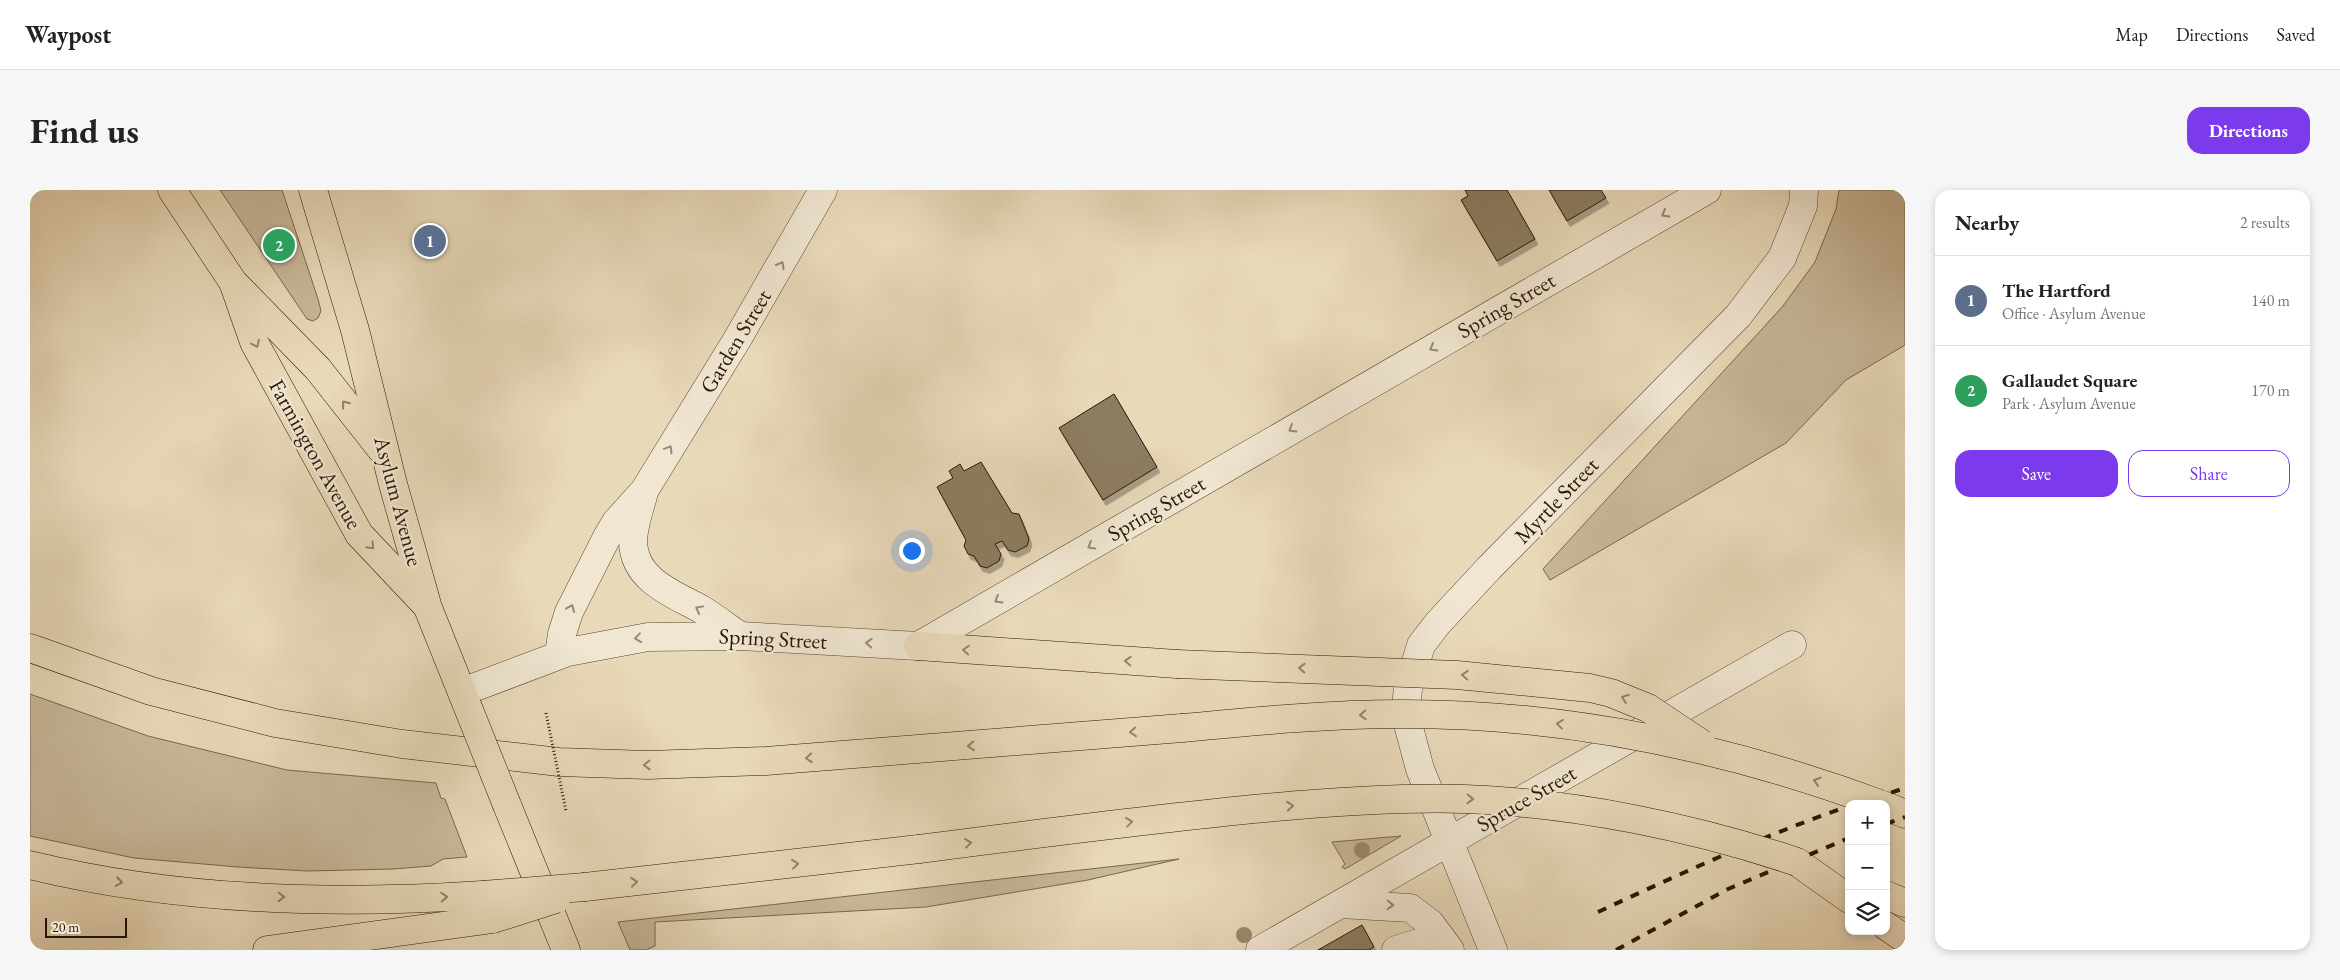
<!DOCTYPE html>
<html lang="en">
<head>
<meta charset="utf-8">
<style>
	body { margin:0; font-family:"EB Garamond",serif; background:#f6f6f6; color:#222 }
	.controls { position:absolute; right:15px; bottom:15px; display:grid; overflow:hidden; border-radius:10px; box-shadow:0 2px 8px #0003 }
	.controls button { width:45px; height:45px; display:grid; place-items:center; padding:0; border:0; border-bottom:1px solid #e0e0e0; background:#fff; color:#222; font:25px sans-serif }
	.scale { position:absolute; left:15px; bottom:12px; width:82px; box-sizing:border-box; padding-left:5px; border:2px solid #291904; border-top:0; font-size:14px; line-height:18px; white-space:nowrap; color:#291904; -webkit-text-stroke:4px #f0e6d2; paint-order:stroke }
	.you { position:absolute; left:881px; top:360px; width:18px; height:18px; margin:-12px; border:4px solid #fff; border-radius:50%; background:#1a73e8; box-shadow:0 0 0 8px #1a73e833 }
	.badge { display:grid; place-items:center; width:32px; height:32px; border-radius:50%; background:#7c3aed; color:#fff; font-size:16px; font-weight:700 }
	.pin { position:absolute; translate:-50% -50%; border:2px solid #fff; box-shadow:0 1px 5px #0006 }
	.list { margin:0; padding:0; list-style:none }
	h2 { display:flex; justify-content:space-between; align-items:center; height:65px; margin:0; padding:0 20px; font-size:21px }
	h2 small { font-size:16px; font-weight:400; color:#767676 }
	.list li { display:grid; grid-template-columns:32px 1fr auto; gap:15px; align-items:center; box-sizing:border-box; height:90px; padding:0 20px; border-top:1px solid #e0e0e0 }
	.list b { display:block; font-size:19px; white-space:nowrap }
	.list p { margin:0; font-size:16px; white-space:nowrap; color:#767676 }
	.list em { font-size:16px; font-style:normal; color:#767676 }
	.actions { display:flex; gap:10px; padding:15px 20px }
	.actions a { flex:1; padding:11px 0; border:1px solid #7c3aed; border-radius:15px; text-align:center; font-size:18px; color:#7c3aed }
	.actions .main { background:#7c3aed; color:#fff }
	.icon { flex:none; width:28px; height:28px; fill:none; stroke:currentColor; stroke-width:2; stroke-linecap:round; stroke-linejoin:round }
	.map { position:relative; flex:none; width:1875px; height:760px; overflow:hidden; border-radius:15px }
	header { display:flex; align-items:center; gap:30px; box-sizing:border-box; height:70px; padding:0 25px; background:#fff; border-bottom:1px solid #e0e0e0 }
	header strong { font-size:24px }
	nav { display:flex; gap:28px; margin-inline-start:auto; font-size:18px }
	.intro { display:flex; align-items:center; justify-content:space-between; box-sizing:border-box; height:120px; padding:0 30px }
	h1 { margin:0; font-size:35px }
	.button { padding:12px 22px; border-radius:15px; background:#7c3aed; color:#fff; font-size:18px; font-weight:700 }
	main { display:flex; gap:30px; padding:0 30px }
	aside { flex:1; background:#fff; border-radius:15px; box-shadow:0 2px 8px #0003 }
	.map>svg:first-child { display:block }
	.green { fill:#c8b89a; stroke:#78684f }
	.building { fill:#8c7d62; stroke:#291904; filter:url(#shadow) }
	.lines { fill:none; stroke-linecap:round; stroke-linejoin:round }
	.minor-casing { stroke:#594931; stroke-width:29 }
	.major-casing { stroke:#291904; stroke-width:29 }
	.highway-casing { stroke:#291904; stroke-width:29 }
	.minor { stroke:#f0e6d2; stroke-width:28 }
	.major { stroke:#e8d9b9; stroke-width:28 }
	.highway { stroke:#e8d9b9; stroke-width:28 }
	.rail { stroke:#291904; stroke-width:4; stroke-dasharray:9 9; stroke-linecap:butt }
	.major-bridge-casing { stroke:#291904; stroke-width:29; stroke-linecap:butt }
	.highway-bridge-casing { stroke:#291904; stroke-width:29; stroke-linecap:butt }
	.path-bridge { stroke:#291904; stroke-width:3; stroke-dasharray:1 2.5; stroke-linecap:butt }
	.major-bridge { stroke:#e8d9b9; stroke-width:28 }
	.highway-bridge { stroke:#e8d9b9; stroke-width:28 }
	.tree { fill:#998a6e }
	.oneway { stroke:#968a75 }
	.oneway2 { stroke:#928368 }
	.labels { text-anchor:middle; stroke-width:4.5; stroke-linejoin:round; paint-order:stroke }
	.street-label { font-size:22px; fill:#291904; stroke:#f0e6d2 }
</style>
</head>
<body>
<header>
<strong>Waypost</strong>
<nav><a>Map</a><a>Directions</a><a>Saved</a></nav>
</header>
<div class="intro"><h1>Find us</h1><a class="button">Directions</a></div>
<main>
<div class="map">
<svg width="1875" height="760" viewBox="0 0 1875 760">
	<defs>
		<filter id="shadow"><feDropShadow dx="3" dy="5.5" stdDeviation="0" flood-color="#0004"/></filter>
	</defs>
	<rect width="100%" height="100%" fill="#e8d9b9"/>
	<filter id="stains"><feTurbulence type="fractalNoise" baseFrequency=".004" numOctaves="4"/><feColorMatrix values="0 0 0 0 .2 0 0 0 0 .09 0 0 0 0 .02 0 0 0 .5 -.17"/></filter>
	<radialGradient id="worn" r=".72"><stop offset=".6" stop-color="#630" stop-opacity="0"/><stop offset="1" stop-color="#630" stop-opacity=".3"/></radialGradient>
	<g class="green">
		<path d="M190,0h62l36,109 3,12 -3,7 -5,3 -6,-2z"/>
		<path d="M1809,0h66v155l-59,35 -60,63 -236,137 -7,-11 240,-263 32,-44 21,-53z"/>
		<path d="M0,504l118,42 139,34 149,13 5,15 4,1 22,58 -24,2 -12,7 -38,3 -86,2 -69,-4 -104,-9 -104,-22z"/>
		<path d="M1371,646l-56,33 -3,-2 3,-3 -13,-22z"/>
		<path d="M1149,669l-91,21 -162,27 -271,15v24l-9,4h-16l-12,-28z"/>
	</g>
	<g class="building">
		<path d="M1435,0h42l28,49 -38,22 -36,-61 7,-4z"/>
		<path d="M1519,0h52l5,8 -39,23z"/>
		<path d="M1084,204l43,73 -54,33 -44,-72z"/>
		<path d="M951,272l31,51 7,1 10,25 -2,7 -12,6 -7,-2 -6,-9 -7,3 6,10 -2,7 -12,7 -7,-2 -6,-10 -6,-2 -4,-8 2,-6 -29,-53 16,-9 -4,-7 11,-7 4,7z"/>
		<path d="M1332,735l12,22 -5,3h-51z"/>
	</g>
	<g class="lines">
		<g class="minor-casing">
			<g id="minor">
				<path d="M614,302c-4,16 -11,34 -11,50 1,38 40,52 68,67 13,8 26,18 39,27"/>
				<path d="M529,465l3,-21 7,-22 38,-75 9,-15 28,-31 94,-153 85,-148"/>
				<path d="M432,502l106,-40 80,-15 92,-1 178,10 789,-456"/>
				<path d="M1311,714l69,4 20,15 20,27"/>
				<path d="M1230,760l532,-305"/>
				<path d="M1366,760l26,-8 22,8"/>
				<path d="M1463,760l-73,-181 -15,-56 3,-24 13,-44 17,-22 52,-56 248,-251 44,-58 21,-52 1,-16"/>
			</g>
		</g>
		<g class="major-casing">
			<g id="major">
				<path d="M142,0l61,92 85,87 63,80"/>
				<path d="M283,0l42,140 38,154 35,124 39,97"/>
				<path d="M203,92l21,60 105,192 67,71"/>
				<path d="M477,615l59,145"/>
			</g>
		</g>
		<g class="highway-casing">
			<g id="highway">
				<path d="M888,456l259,18"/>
				<path d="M0,458l121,43 124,32 127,21 157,18 89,3 118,-4 416,-33"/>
				<path d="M1856,616l19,8"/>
				<path d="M1767,672l52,37"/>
				<path d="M0,675c147,36 303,40 453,30"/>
				<path d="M555,697l334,-38"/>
				<path d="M1856,705l19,8"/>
				<path d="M1856,736l19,13"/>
				<path d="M237,760l226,-31"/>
			</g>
		</g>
		<use href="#minor" class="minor"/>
		<use href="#major" class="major"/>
		<use href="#highway" class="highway"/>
		<g class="rail">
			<path d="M1827,614l48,-16"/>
			<path d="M1856,634l19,-7"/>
			<path d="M1568,722c82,-38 164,-76 251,-106"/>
			<path d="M1586,760l112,-61 121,-51"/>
		</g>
		<g class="major-bridge-casing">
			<path id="major-bridge" d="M437,515l40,100"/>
		</g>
		<g class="highway-bridge-casing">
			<g id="highway-bridge">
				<path d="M1147,474l280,11 133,13 21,5 37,15 54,36"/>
				<path d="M1152,538c73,-7 148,-14 222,-14 164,0 322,33 476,90"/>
				<path d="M889,659c115,-15 230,-30 346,-41 66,-6 133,-11 200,-9 110,4 228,28 332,63"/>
				<path d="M453,705l102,-8"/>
				<path d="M463,729l63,-20"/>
			</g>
		</g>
		<path class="path-bridge" d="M516,523l20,98"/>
		<use href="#major-bridge" class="major-bridge"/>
		<use href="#highway-bridge" class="highway-bridge"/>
	</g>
	<g class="tree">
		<circle cx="1332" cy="660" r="8"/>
		<circle cx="1214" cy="745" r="8"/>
	</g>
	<defs><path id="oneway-chevron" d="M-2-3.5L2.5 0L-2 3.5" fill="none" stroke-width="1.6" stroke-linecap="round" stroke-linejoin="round" transform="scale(1.25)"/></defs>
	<g class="oneway">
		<use href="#oneway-chevron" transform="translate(1635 24) rotate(150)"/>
		<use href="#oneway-chevron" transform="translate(751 75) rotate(-60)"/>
		<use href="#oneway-chevron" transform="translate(1403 158) rotate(150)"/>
		<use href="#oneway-chevron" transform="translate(1262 239) rotate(150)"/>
		<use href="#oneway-chevron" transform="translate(639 259) rotate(-59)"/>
		<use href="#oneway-chevron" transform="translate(1061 356) rotate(150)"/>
		<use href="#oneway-chevron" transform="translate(968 410) rotate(149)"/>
		<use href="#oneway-chevron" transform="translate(541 418) rotate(-67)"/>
		<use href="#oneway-chevron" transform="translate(669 419) rotate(-151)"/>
		<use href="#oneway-chevron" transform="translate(608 448) rotate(173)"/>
		<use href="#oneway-chevron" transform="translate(839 453) rotate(-177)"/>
		<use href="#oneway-chevron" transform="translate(1360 715) rotate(2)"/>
	</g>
	<g class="oneway2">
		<use href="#oneway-chevron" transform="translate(226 154) rotate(64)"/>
		<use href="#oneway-chevron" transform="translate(315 214) rotate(-128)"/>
		<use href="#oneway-chevron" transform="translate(341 356) rotate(47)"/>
		<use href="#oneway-chevron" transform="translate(936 460) rotate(-176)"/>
		<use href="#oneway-chevron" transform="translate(1098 471) rotate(-177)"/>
		<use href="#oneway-chevron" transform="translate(1272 478) rotate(-178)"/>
		<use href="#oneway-chevron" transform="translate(1435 485) rotate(-176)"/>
		<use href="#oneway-chevron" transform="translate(1595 508) rotate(-159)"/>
		<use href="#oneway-chevron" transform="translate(1333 525) rotate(177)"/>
		<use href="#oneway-chevron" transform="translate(1530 534) rotate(-173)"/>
		<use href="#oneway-chevron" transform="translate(1103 542) rotate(175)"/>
		<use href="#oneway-chevron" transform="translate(941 556) rotate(176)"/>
		<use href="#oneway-chevron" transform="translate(779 568) rotate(176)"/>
		<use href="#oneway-chevron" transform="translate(617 575) rotate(179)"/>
		<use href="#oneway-chevron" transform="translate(1787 591) rotate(-161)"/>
		<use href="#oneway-chevron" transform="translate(1440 609) rotate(2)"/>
		<use href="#oneway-chevron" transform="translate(1260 616) rotate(-5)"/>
		<use href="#oneway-chevron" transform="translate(1099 632) rotate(-7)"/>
		<use href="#oneway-chevron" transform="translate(938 653) rotate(-7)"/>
		<use href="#oneway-chevron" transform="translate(765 674) rotate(-6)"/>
		<use href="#oneway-chevron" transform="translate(89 692) rotate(9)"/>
		<use href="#oneway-chevron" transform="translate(604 692) rotate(-6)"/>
		<use href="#oneway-chevron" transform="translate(251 707) rotate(2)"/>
		<use href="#oneway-chevron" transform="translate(414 707) rotate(-3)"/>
	</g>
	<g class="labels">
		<g class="street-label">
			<text transform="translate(1476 115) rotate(-30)" y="8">Spring Street</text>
			<text transform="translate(705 151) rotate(-59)" y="8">Garden Street</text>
			<text transform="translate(286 264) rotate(61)" y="8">Farmington Avenue</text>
			<text transform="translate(1526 310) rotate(-46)" y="8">Myrtle Street</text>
			<text transform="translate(369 311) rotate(75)" y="8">Asylum Avenue</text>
			<text transform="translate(1126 318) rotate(-30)" y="8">Spring Street</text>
			<text transform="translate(743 448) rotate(3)" y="8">Spring Street</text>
			<text transform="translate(1496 608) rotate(-30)" y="8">Spruce Street</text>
		</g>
	</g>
	<rect width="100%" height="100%" filter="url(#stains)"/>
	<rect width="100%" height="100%" fill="url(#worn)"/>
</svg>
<div class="controls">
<button>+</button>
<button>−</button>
<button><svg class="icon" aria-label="layers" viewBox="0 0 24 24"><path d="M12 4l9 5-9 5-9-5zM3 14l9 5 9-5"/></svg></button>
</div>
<div class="scale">20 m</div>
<div class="you"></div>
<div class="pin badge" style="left:400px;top:51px;background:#5c6f8a">1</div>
<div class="pin badge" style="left:249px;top:55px;background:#2e9e5b">2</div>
</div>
<aside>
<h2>Nearby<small>2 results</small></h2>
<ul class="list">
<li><span class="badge" style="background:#5c6f8a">1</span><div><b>The Hartford</b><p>Office · Asylum Avenue</p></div><em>140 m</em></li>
<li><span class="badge" style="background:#2e9e5b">2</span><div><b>Gallaudet Square</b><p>Park · Asylum Avenue</p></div><em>170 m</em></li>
</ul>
<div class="actions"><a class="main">Save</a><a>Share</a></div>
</aside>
</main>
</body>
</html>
